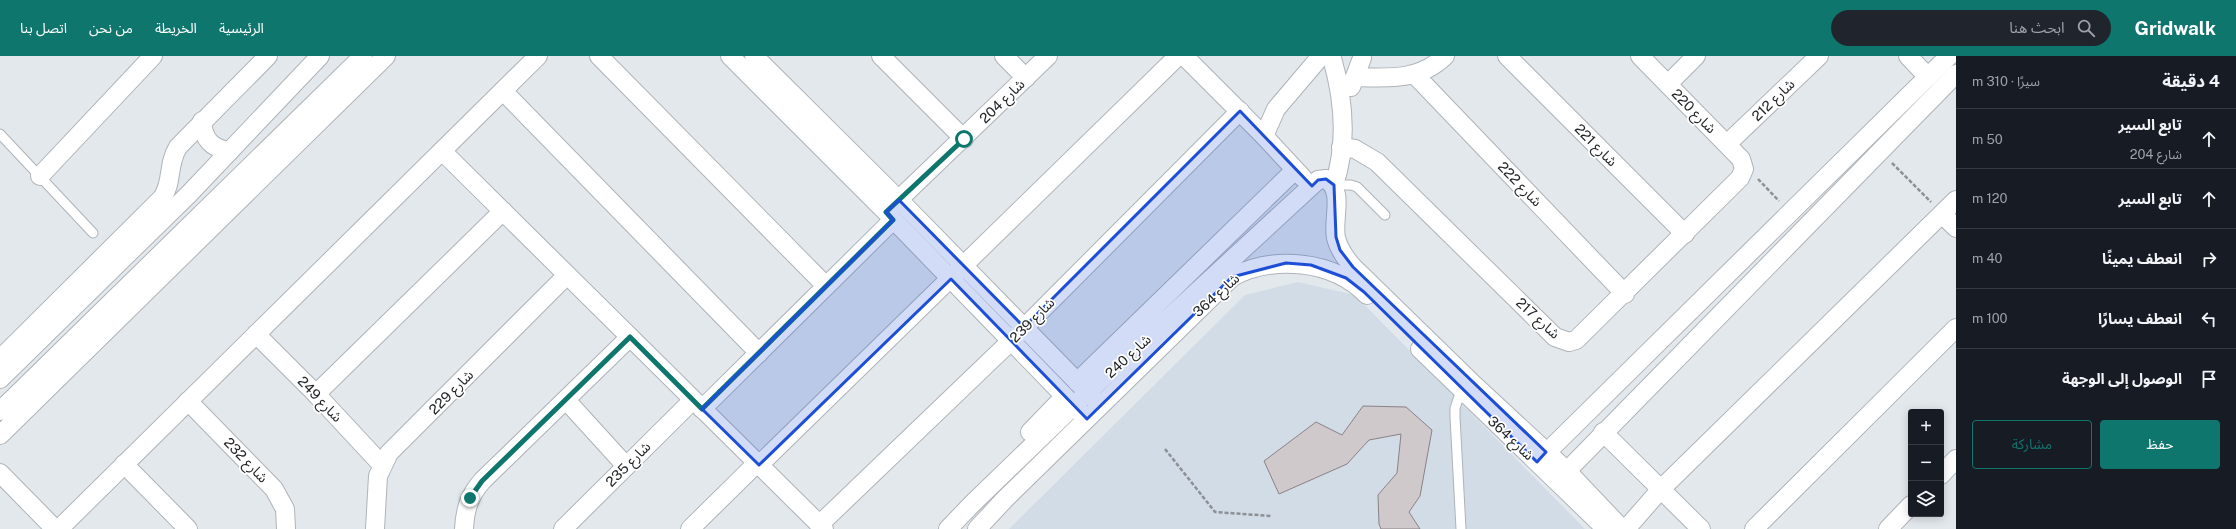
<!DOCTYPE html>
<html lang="ar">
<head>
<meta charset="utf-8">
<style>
	body { margin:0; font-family:"Public Sans","Noto Sans Arabic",sans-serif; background:#20242c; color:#f1f3f6; direction:rtl }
	.controls { position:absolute; right:12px; bottom:12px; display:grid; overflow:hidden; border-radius:4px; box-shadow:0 2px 10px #0003 }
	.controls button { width:36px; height:36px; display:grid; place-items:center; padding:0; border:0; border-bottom:1px solid #363941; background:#171b24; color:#f1f3f6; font:20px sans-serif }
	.stop { position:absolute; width:12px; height:12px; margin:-9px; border:3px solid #0f766e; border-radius:50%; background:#fff }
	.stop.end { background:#0f766e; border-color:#fff; box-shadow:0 1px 4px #0008 }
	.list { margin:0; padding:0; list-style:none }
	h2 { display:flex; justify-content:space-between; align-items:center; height:52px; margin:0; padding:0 16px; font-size:17px }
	h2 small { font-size:13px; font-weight:400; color:#9ea1a6 }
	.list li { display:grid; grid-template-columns:26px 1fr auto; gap:12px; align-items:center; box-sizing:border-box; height:60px; padding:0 16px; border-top:1px solid #363941 }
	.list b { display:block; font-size:15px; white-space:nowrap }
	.list p { margin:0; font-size:13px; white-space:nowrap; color:#9ea1a6 }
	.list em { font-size:13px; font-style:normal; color:#9ea1a6 }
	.actions { display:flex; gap:8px; padding:12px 16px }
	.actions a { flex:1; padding:9px 0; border:1px solid #0f766e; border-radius:4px; text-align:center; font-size:14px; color:#0f766e }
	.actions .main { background:#0f766e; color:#fff }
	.icon { flex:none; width:22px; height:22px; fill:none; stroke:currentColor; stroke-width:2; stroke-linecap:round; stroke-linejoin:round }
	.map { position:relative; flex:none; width:1956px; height:473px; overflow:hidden; direction:ltr }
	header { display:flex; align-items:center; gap:24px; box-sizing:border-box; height:56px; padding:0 20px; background:#0f766e; color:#fff }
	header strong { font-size:19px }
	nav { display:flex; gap:22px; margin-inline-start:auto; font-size:14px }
	.search { width:280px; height:36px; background:#20242c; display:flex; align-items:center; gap:10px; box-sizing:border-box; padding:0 14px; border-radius:22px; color:#9ea1a6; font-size:15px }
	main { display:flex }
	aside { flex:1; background:#171b24 }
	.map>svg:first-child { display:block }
	.built { fill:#d2dce7 }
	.building { fill:#d0c9cb; stroke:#898285 }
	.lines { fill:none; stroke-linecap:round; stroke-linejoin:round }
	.lane-casing { stroke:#aeb3b8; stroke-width:11 }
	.street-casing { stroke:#aeb3b8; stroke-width:20 }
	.path { stroke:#8d9094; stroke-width:2.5; stroke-dasharray:4 2; stroke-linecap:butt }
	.lane { stroke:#fff; stroke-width:9 }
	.street { stroke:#fff; stroke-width:18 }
	.route { stroke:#0f766e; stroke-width:5 }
	.marked { fill:#1d4ed8; fill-opacity:0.2; stroke:#1d4ed8; stroke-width:3; stroke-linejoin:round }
	.labels { text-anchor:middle; stroke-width:3.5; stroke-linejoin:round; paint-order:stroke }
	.street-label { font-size:14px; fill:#232527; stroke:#fff }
</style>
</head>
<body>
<header>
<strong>Gridwalk</strong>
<div class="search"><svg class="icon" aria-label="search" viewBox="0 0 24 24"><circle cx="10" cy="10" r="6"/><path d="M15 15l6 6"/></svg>ابحث هنا</div>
<nav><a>الرئيسية</a><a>الخريطة</a><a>من نحن</a><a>اتصل بنا</a></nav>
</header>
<main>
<aside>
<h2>4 دقيقة<small>سيرًا · 310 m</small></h2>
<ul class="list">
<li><svg class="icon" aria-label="ahead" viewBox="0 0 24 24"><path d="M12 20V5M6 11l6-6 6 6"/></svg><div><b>تابع السير</b><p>شارع 204</p></div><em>50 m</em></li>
<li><svg class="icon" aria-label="ahead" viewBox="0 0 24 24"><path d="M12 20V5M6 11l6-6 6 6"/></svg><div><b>تابع السير</b></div><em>120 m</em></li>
<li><svg class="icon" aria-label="right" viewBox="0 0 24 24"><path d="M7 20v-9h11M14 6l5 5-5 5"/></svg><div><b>انعطف يمينًا</b></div><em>40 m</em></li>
<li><svg class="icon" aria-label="left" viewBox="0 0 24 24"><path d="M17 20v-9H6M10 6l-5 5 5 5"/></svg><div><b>انعطف يسارًا</b></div><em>100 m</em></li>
<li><svg class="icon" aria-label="arrive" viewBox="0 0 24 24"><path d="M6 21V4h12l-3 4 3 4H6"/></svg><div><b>الوصول إلى الوجهة</b></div></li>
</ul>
<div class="actions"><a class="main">حفظ</a><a>مشاركة</a></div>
</aside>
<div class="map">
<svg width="1956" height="473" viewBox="0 0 1956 473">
	<rect width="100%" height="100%" fill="#e3e8ed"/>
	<path class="built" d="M1298,226l57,13 230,234h-576l236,-234z"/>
	<path class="building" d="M1363,350l43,1 26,23 -12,66 -11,16 11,17h-39l-2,-5 -1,-29 19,-22 4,-39 -32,6 -22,24 -68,30 -15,-33 52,-39 26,13z"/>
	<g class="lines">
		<g class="lane-casing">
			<g id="lane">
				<path d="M0,78l93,99"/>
				<path d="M1334,129h17l6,2 28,28"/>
				<path d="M1461,335l-6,17v9l6,112"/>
			</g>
		</g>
		<g class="street-casing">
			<g id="street">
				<path d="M599,0l227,230"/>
				<path d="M730,0l156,156 197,203"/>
				<path d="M754,0l152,151 190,194"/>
				<path d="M881,0l83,83"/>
				<path d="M1004,0l22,22"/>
				<path d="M1184,0l80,80 12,-27 45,-53"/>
				<path d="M1507,0l178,178"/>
				<path d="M1908,0l20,21"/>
				<path d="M1332,2c12,42 16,85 2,127"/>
				<path d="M1415,19l210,219"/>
				<path d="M1355,21c34,1 64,4 90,-21"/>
				<path d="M1668,28l28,-28"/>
				<path d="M1351,31l11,-29"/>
				<path d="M503,35l256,262"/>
				<path d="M202,65c1,18 10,28 28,30"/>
				<path d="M1264,80l39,42"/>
				<path d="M1727,88l92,-88"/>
				<path d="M1341,91l14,2 22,13 178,175 14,5 7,-2 164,-162 4,-9 -3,-10 -101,-103"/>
				<path d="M442,95l382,378"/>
				<path d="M40,120l113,-120"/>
				<path d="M891,151l157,-151"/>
				<path d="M1942,158l14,14"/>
				<path d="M256,278l60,60 66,71"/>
				<path d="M1420,293l186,180"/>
				<path d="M0,303l162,-161c11,-15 5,-33 16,-51l90,-91"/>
				<path d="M0,323l189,-185 131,-138"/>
				<path d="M1077,326l218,-212"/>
				<path d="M316,338l187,-183"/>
				<path d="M566,344l60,66"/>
				<path d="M188,345l86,88 11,20 1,20"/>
				<path d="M702,353l191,-189"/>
				<path d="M0,355l363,-355"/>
				<path d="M1030,376l34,-35"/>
				<path d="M1603,376l98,97"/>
				<path d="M0,379l386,-379"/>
				<path d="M1538,405l411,-405"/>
				<path d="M124,408l64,65"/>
				<path d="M759,409l419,-409"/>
				<path d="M0,417l55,56"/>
				<path d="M1941,419l15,-16"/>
				<path d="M1559,423l397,-405"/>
				<path d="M819,469l193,-185 228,-229"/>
				<path d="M59,473l479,-473"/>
				<path d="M375,473l3,-53 11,-23 178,-178"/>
				<path d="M464,473c1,-19 5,-33 18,-48l148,-144"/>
				<path d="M563,473l130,-129"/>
				<path d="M690,473l67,-66"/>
				<path d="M948,473l25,-26 114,-110 231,-213 8,-1c19,12 6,40 10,59 3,12 9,20 17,29l117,114 96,89 56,59"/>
				<path d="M977,473l28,-30 227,-222c42,-22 101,-17 135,18"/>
				<path d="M1626,473l35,-40 295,-289"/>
				<path d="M1754,473l202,-201"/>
				<path d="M1888,473l23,-24"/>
			</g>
		</g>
		<g class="path">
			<path d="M1892,107l39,39"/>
			<path d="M1758,123l21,22"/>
			<path d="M1165,393l50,63 56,4"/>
		</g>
		<use href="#lane" class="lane"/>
		<use href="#street" class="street"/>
	</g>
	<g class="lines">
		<path class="route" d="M470,442l12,-17 148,-144 72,72 191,-189 -7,-8 78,-73"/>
	</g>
	<path class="marked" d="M1240,55l72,75 6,-6 8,-1 8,6 2,52 4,13 13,17 193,185 -9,10 -173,-170 -18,-14 -35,-13 -25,-2 -54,14 -145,142 -136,-140 -192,186 -57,-56 191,-189 -7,-8 13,-12 125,127z"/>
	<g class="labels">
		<g class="street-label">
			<text transform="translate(1773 44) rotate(-44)" y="5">شارع 212</text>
			<text transform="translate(1002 45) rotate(-44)" y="5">شارع 204</text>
			<text transform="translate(1694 55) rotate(45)" y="5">شارع 220</text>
			<text transform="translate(1596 89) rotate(45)" y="5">شارع 221</text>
			<text transform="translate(1520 128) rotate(46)" y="5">شارع 222</text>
			<text transform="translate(1216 239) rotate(-42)" y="5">شارع 364</text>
			<text transform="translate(1538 262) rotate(42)" y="5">شارع 217</text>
			<text transform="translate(1032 264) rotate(-45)" y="5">شارع 239</text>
			<text transform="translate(1128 300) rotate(-43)" y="5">شارع 240</text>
			<text transform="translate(451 336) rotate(-45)" y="5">شارع 229</text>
			<text transform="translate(320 343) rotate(46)" y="5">شارع 249</text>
			<text transform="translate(1511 382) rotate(43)" y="5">شارع 364</text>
			<text transform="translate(246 404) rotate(46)" y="5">شارع 232</text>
			<text transform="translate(628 408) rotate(-45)" y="5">شارع 235</text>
		</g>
	</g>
</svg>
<div class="controls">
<button>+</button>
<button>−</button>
<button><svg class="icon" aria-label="layers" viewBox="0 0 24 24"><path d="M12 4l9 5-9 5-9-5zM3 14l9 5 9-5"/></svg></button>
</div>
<div class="stop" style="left:964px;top:83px"></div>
<div class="stop end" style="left:470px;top:442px"></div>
</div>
</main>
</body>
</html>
